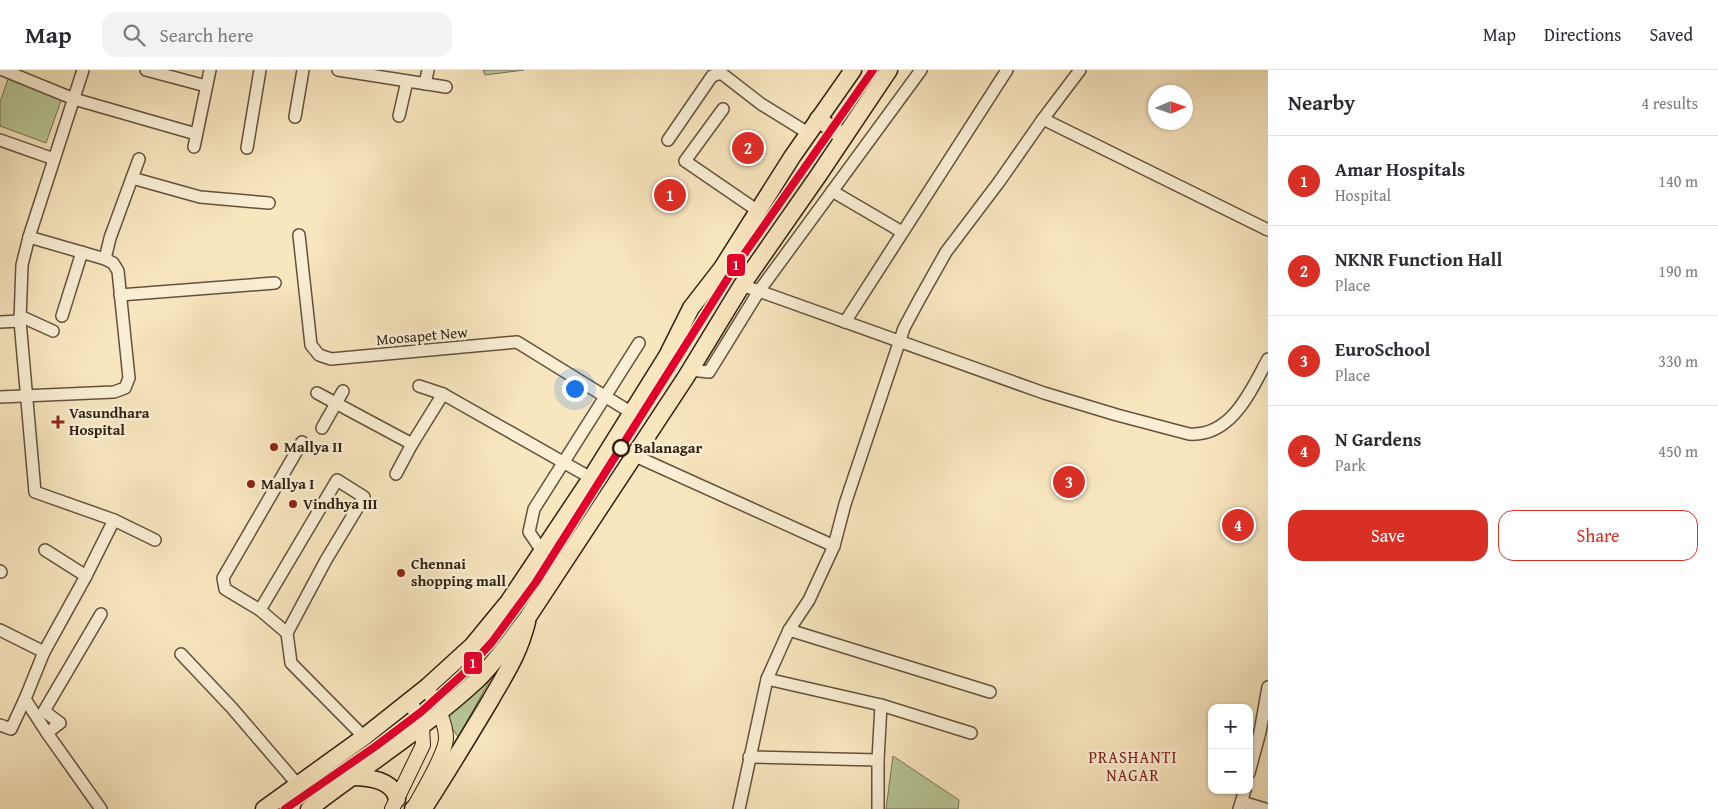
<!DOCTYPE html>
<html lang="en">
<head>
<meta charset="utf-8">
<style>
	body { margin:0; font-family:"Gentium Book Plus",serif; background:#f2f2f3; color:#2b2b33 }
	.controls { position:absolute; right:15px; bottom:15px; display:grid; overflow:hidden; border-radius:10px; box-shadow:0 1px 4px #0004 }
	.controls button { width:45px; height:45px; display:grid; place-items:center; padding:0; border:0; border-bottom:1px solid #e1e1e2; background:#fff; color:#2b2b33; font:25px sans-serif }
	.compass { position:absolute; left:1148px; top:15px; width:45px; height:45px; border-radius:50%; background:#fff; box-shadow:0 1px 4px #0004; rotate:88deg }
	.you { position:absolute; left:574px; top:318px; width:18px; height:18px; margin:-12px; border:4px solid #fff; border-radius:50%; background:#1a73e8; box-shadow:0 0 0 8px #1a73e833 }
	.badge { display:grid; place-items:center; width:32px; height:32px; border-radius:50%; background:#d93025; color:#fff; font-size:16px; font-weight:700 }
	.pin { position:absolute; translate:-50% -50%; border:2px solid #fff; box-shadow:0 1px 5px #0006 }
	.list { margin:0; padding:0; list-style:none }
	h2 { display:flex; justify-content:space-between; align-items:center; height:65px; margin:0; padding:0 20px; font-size:21px }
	h2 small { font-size:16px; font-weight:400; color:#7c7c81 }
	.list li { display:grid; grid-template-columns:32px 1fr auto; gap:15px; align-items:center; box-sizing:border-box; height:90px; padding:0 20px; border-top:1px solid #e1e1e2 }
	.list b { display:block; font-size:19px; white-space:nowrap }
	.list p { margin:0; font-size:16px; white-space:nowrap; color:#7c7c81 }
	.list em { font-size:16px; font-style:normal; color:#7c7c81 }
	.actions { display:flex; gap:10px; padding:15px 20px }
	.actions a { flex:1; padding:11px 0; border:1px solid #d93025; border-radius:15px; text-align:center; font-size:18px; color:#d93025 }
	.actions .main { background:#d93025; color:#fff }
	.icon { flex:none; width:28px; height:28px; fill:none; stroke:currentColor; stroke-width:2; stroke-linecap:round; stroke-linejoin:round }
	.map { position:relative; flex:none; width:1268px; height:739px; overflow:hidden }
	header { display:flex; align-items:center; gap:30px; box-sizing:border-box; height:70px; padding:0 25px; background:#fff; border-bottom:1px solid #e1e1e2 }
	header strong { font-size:24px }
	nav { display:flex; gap:28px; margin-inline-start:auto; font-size:18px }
	.search { width:350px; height:45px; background:#f2f2f3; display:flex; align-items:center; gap:12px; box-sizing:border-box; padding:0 18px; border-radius:15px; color:#7c7c81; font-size:19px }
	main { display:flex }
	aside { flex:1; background:#fff }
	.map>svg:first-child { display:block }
	.green { fill:#b7c697; stroke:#747354 }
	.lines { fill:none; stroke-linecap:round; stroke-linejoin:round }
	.minor-casing { stroke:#63523c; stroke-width:14 }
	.major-casing { stroke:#312010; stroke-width:16 }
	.highway-casing { stroke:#312010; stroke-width:19 }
	.minor { stroke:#faefd5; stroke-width:11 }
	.major { stroke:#f8e6bf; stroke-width:14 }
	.highway { stroke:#f8e6bf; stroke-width:16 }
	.metro-1-casing { stroke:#faefd5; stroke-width:11 }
	.metro-1 { stroke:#e4002b; stroke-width:8 }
	.poi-dot { fill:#8f2418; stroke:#faefd5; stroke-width:2 }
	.stop-dot { fill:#faefd5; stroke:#312010; stroke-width:2.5 }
	.labels { text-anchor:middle; stroke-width:5; stroke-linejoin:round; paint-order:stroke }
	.street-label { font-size:15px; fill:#312010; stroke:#faefd5 }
	.poi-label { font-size:15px; font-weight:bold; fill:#312010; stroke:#faefd5; text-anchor:start }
	.stop-label { font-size:15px; font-weight:bold; fill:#312010; stroke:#faefd5; text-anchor:start }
	.neighbourhood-label { font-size:16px; letter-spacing:1px; fill:#7a1f14; stroke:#faefd5 }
	.line-badge { stroke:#faefd5; stroke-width:2 }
	.badge-label { font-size:14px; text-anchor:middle; font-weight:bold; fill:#fff }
</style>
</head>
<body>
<header>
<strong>Map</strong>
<div class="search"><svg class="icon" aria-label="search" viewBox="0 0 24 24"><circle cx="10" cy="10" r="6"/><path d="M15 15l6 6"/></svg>Search here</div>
<nav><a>Map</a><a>Directions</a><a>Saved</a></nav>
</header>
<main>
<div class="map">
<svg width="1268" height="739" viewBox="0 0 1268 739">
	<rect width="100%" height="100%" fill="#f8e6bf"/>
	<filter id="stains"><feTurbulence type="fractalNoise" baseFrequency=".004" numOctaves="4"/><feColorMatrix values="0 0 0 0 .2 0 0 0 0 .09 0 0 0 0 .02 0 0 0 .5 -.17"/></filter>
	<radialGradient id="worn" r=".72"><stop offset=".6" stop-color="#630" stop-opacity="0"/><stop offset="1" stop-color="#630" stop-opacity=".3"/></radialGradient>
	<g class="green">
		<path d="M483,0h41l-39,5z"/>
		<path d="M8,9l54,19 -16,45 -46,-17v-24z"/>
		<path d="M495,601l-37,66 -14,-21z"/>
		<path d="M893,686l66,44 -1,9h-72z"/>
	</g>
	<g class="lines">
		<g class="minor-casing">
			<g id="minor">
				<path d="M3,0l71,29 122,35"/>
				<path d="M83,0l-54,167 76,22"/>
				<path d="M146,0l60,16"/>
				<path d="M338,0l108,17"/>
				<path d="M425,14l3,-14"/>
				<path d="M723,39l-38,52 73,50"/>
				<path d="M399,46l8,-35"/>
				<path d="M295,47l8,-47"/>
				<path d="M1043,49l37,-49"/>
				<path d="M0,70l54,19"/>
				<path d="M668,70l44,-64 9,-3 40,31 47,29"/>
				<path d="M194,77l16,-77"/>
				<path d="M247,78l13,-78"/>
				<path d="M132,108l7,-19"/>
				<path d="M832,121l70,41"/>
				<path d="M299,165l12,110 8,10 12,4 186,-17 115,71"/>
				<path d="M29,167l-7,28 -2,56 15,171 79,28 41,20"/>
				<path d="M742,215l302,108 73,22 72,19c43,3 62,-44 79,-75"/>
				<path d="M120,225l155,-12"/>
				<path d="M20,246l33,15"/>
				<path d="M62,246l20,-64"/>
				<path d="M0,252l20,-1"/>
				<path d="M845,252l162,-252"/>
				<path d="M690,300l19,2 50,-81 162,-221"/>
				<path d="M419,316l24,8"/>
				<path d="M317,323l95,51 31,-50 148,84"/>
				<path d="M0,327l114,-5 11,-4 4,-10 -11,-107 -5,-8 -8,-4 5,-21 22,-60 68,19 69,6"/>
				<path d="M322,358l21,-37"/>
				<path d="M633,385l201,91"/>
				<path d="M396,404l16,-30"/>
				<path d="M45,480l41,26"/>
				<path d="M542,481l-13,-19 5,-23 105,-166"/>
				<path d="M0,501l1,1"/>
				<path d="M260,540l77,-130 27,17 -38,63 -39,73 4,30 73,74"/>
				<path d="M0,560l44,22"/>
				<path d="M789,560l201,62"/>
				<path d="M287,563l-27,-23 -35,-21 -2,-11 79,-136"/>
				<path d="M181,584l51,54 66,77"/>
				<path d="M767,609l114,26 90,28"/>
				<path d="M0,655l11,4 14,-30"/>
				<path d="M47,663l13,-10 -16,-12 57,-97"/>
				<path d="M749,687l129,3v49"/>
				<path d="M878,690l3,-55"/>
				<path d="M1249,703l11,-41 8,-45"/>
				<path d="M1242,732l23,7"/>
				<path d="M101,739l-54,-76 -22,-34 19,-47 42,-76 28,-56"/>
				<path d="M739,739l28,-130 22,-49 20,-30 25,-54 11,-42 59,-176 15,-28 27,-48 53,-70 44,-63 225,111"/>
				<path d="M1239,739l6,-19"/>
			</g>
		</g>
		<g class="major-casing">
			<g id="major">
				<path d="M392,739l31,-64 -1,-18 -12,-27"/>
				<path d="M413,739c8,-15 33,-55 33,-71 0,-17 -12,-36 -19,-51"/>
			</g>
		</g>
		<g class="highway-casing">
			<g id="highway">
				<path d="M818,49l26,18"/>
				<path d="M351,707c17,0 42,2 46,22"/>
				<path d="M264,739l100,-72 63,-50 45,-41 37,-45 82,-123 76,-122 24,-48 31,-40 70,-111 61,-87"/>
				<path d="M309,739c56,-43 116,-81 168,-129 19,-18 35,-42 51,-63l158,-240 56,-92 76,-109 71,-106"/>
				<path d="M413,739l10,-1 3,-3c22,-34 43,-69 64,-104 16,-28 29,-47 37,-79"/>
			</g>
		</g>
		<use href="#minor" class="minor"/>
		<use href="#major" class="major"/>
		<use href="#highway" class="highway"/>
		<g class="metro-1-casing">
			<path id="metro-1" d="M285,739l91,-63 45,-34 41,-37 30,-33 44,-60 197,-312 140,-200"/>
		</g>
		<use href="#metro-1" class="metro-1"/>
	</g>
	<g class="poi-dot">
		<path d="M55.5 344.5h5v5h5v5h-5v5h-5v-5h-5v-5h5z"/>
		<circle cx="274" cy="377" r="5"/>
		<circle cx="251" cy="414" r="5"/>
		<circle cx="293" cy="434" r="5"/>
		<circle cx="401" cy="503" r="5"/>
	</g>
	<circle class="stop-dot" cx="621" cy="378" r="8"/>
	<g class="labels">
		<g class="street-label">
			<text transform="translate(422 266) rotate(-5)" y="5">Moosapet New</text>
		</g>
		<g class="poi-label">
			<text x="69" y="348">Vasundhara<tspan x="69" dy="17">Hospital</tspan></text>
			<text x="284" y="382">Mallya II</text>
			<text x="261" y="419">Mallya I</text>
			<text x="303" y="439">Vindhya III</text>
			<text x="411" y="499">Chennai<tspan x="411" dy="17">shopping mall</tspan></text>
		</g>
		<g class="stop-label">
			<text x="634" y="383">Balanagar</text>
		</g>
		<g class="neighbourhood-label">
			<text x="1133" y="693">PRASHANTI<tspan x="1133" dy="18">NAGAR</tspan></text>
		</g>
	</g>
	<g class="line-badge">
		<rect x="726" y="183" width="20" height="24" rx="5" fill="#e4002b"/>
		<rect x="463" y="581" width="20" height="24" rx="5" fill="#e4002b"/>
	</g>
	<g class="badge-label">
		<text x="736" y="200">1</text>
		<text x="473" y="598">1</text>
	</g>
	<rect width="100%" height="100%" filter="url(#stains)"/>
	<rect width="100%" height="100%" fill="url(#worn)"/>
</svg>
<div class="controls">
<button>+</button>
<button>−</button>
</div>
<svg class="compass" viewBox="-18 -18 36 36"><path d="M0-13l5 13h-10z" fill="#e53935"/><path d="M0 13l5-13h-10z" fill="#7c7c81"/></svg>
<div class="you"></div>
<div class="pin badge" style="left:670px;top:125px">1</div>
<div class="pin badge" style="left:748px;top:78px">2</div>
<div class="pin badge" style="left:1069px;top:412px">3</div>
<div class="pin badge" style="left:1238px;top:455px">4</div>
</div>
<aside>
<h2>Nearby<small>4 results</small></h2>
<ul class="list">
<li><span class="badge">1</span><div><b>Amar Hospitals</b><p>Hospital</p></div><em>140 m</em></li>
<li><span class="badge">2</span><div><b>NKNR Function Hall</b><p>Place</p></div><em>190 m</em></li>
<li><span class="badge">3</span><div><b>EuroSchool</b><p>Place</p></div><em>330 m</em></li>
<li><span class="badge">4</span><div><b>N Gardens</b><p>Park</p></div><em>450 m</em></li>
</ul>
<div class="actions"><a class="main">Save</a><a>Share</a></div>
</aside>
</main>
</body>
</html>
